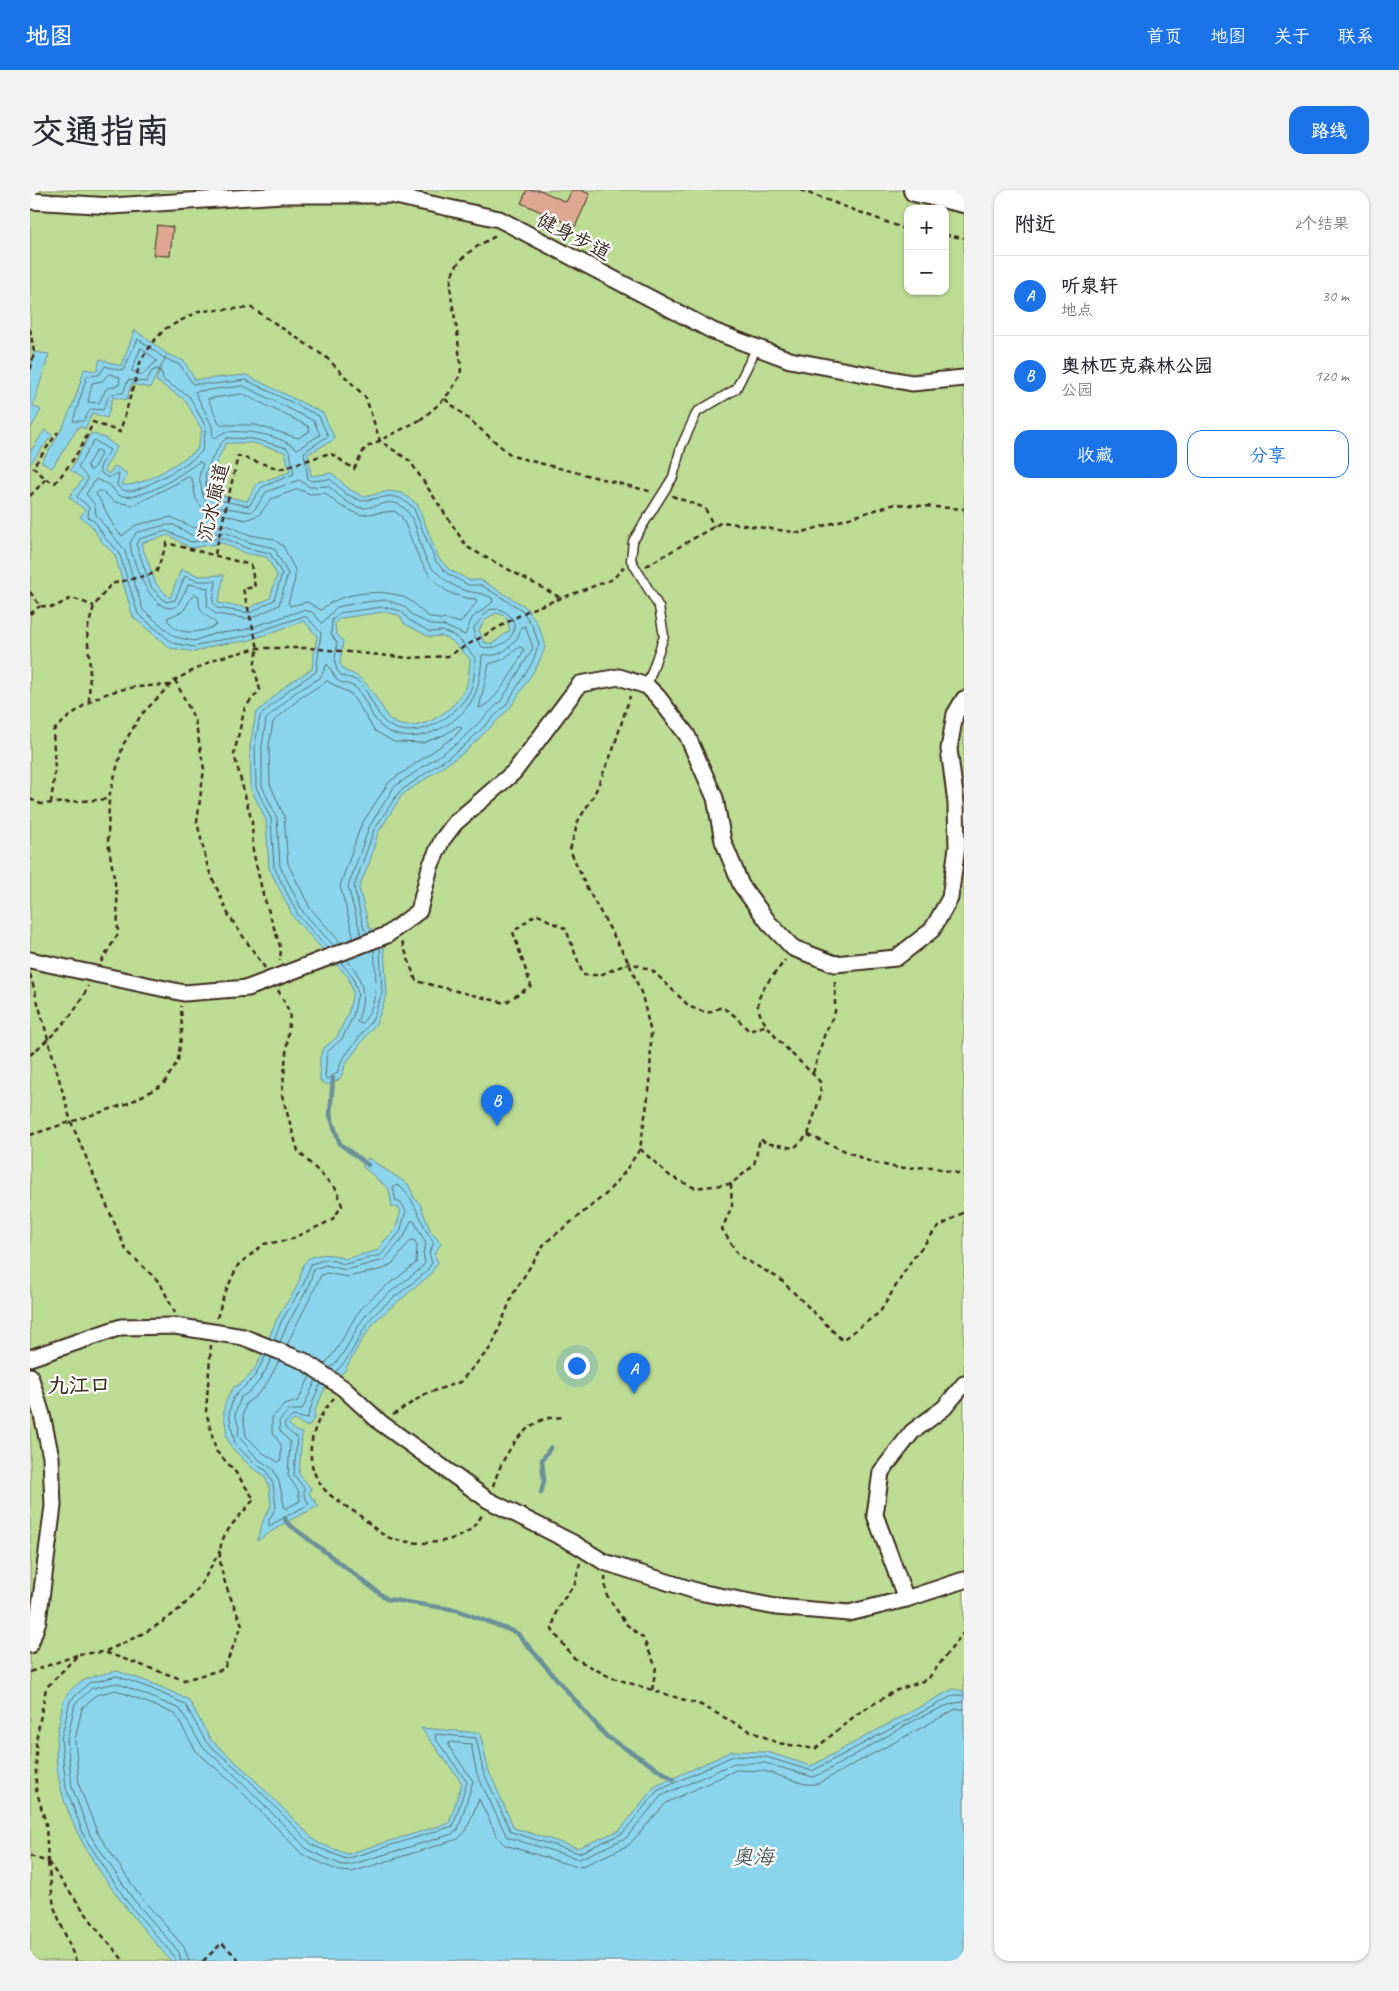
<!DOCTYPE html>
<html lang="zh">
<head>
<meta charset="utf-8">
<style>
	body { margin:0; font-family:Caveat,"LXGW WenKai TC",sans-serif; background:#f2f2f3; color:#2b2b33 }
	.controls { position:absolute; right:15px; top:15px; display:grid; overflow:hidden; border-radius:10px; box-shadow:0 1px 4px #0004 }
	.controls button { width:45px; height:45px; display:grid; place-items:center; padding:0; border:0; border-bottom:1px solid #e1e1e2; background:#fff; color:#2b2b33; font:25px sans-serif }
	.you { position:absolute; left:546px; top:1175px; width:18px; height:18px; margin:-12px; border:4px solid #fff; border-radius:50%; background:#1a73e8; box-shadow:0 0 0 8px #1a73e833 }
	.badge { display:grid; place-items:center; width:32px; height:32px; border-radius:50%; background:#1a73e8; color:#fff; font-size:16px; font-weight:700 }
	.pin { position:absolute; translate:-50% -41px; filter:drop-shadow(0 1px 2px #0008) }
	.pin::after { content:''; position:absolute; top:26px; width:18px; height:15px; background:inherit; clip-path:polygon(0 0,100% 0,50% 100%) }
	.list { margin:0; padding:0; list-style:none }
	h2 { display:flex; justify-content:space-between; align-items:center; height:65px; margin:0; padding:0 20px; font-size:21px }
	h2 small { font-size:16px; font-weight:400; color:#7c7c81 }
	.list li { display:grid; grid-template-columns:32px 1fr auto; gap:15px; align-items:center; box-sizing:border-box; height:80px; padding:0 20px; border-top:1px solid #e1e1e2 }
	.list b { display:block; font-size:19px; white-space:nowrap }
	.list p { margin:0; font-size:16px; white-space:nowrap; color:#7c7c81 }
	.list em { font-size:16px; font-style:normal; color:#7c7c81 }
	.actions { display:flex; gap:10px; padding:15px 20px }
	.actions a { flex:1; padding:11px 0; border:1px solid #1a73e8; border-radius:15px; text-align:center; font-size:18px; color:#1a73e8 }
	.actions .main { background:#1a73e8; color:#fff }
	.map { position:relative; flex:none; width:934px; height:1771px; overflow:hidden; border-radius:15px }
	header { display:flex; align-items:center; gap:30px; box-sizing:border-box; height:70px; padding:0 25px; background:#1a73e8; color:#fff }
	header strong { font-size:24px }
	nav { display:flex; gap:28px; margin-inline-start:auto; font-size:18px }
	.intro { display:flex; align-items:center; justify-content:space-between; box-sizing:border-box; height:120px; padding:0 30px }
	h1 { margin:0; font-size:35px }
	.button { padding:12px 22px; border-radius:15px; background:#1a73e8; color:#fff; font-size:18px; font-weight:700 }
	main { display:flex; gap:30px; padding:0 30px }
	aside { flex:1; background:#fff; border-radius:15px; box-shadow:0 1px 4px #0004 }
	.map>svg:first-child { display:block }
	.green { fill:#bcdb93; stroke:#7c8258; fill-rule:evenodd }
	.water { fill:#8bd5ec; stroke:#6b919a; fill-rule:evenodd }
	.lines { fill:none; stroke-linecap:round; stroke-linejoin:round }
	.shore { stroke:#5b6e70; stroke-width:1 }
	.stream { stroke:#6b919a; stroke-width:4.5 }
	.building { fill:#dda792; stroke:#3b2a1e }
	.lane-casing { stroke:#3b2a1e; stroke-width:11 }
	.street-casing { stroke:#3b2a1e; stroke-width:19 }
	.secondary-casing { stroke:#3b2a1e; stroke-width:26 }
	.path { stroke:#3b2a1e; stroke-width:2.5; stroke-dasharray:5 4; stroke-linecap:butt }
	.lane { stroke:#fff; stroke-width:8 }
	.street { stroke:#fff; stroke-width:15 }
	.secondary { stroke:#fff; stroke-width:22 }
	.path-bridge { stroke:#3b2a1e; stroke-width:2.5; stroke-dasharray:5 4; stroke-linecap:butt }
	.labels { text-anchor:middle; stroke-width:4.5; stroke-linejoin:round; paint-order:stroke }
	.street-label { font-size:20px; fill:#3b2a1e; stroke:#fff }
	.neighbourhood-label { font-size:21px; font-weight:bold; fill:#3b2a1e; stroke:#fff }
	.water-label { font-size:21px; font-style:italic; fill:#535d5c; stroke:#fff }
</style>
</head>
<body>
<header>
<strong>地图</strong>
<nav><a>首页</a><a>地图</a><a>关于</a><a>联系</a></nav>
</header>
<div class="intro"><h1>交通指南</h1><a class="button">路线</a></div>
<main>
<div class="map">
<svg width="934" height="1771" viewBox="0 0 934 1771">
	<rect width="100%" height="100%" fill="#fff"/>
	<filter id="ink" filterUnits="userSpaceOnUse"><feTurbulence type="fractalNoise" baseFrequency=".02" numOctaves="2"/><feDisplacementMap in="SourceGraphic" scale="10" xChannelSelector="R" yChannelSelector="G"/><feConvolveMatrix kernelMatrix="1 2 1 2 8 2 1 2 1" color-interpolation-filters="sRGB"/></filter>
	<g filter="url(#ink)">
		<path class="green" d="M0,0h934v1771h-934zM878,19h37v82h-37z"/>
		<g class="water">
			<path d="M105,140l32,24 17,7 11,19 51,-5 77,38 12,26 -27,15 3,22 21,-3 17,16 15,8 25,-6 13,2 15,11 22,55 11,11 19,10h12l45,27 12,18 7,18 -1,8 -7,15 -27,42 -44,43 -64,44 -24,38 -8,28 -11,27 10,39 5,4 9,-1 4,64 -10,28 -31,41 -4,12 -4,5 -7,4h-6l-5,-3v-24l3,-8 14,-12 11,-23 5,-22 -5,-15 -54,-59 -25,-50 -3,-48 -15,-31 -1,-44 6,-32 33,-30 23,-14 5,-33 -13,-15 -57,20 -32,4 -20,7 -25,-4 -37,-31 -18,-62 -14,-14 -9,-15 -12,-9 5,-7 -16,-13 14,-18 -13,-9 21,-37 14,5 12,9 -13,23 5,4 6,-8 13,8 -6,11c23,2 56,-23 75,-35l5,-20 -17,-30 -29,-19 10,-25 -16,32 -19,-4 -4,16 -14,-3 -6,21 -15,-5 -7,16 -6,-3 -27,42 -11,-6c21,-29 34,-58 43,-93l13,2 3,-12 21,7zM196,253h27l32,9 5,20 -32,11 -11,18 -33,-7 -3,-20zM139,345l21,13 33,-5 21,10 23,4 10,18 -7,23 -20,10 -32,-5 6,-28 -25,1 -18,-7 -11,29 -14,-14 -15,-41zM354,422l15,3 6,9 25,13 12,-1 9,4 19,19c-1,11 -1,25 -7,34 -14,21 -48,44 -73,27 -4,-3 -5,-9 -8,-13 -12,-17 -16,-30 -37,-36l-5,-8 3,-22 -7,-8 -1,-10 6,-5zM468,423l8,4 4,13 -18,14 -8,-2 -5,-12c4,-8 10,-15 19,-17z"/>
			<path d="M4,162l15,2 -16,52 8,4 -11,20v-57z"/>
			<path d="M15,240l7,5 -22,29v-12z"/>
			<path d="M338,968l41,27 5,13 6,6 10,26 11,14 -7,10 4,8 -8,13 -54,45 -15,21 -17,31 -18,14 -12,26 1,5 -7,10 -14,-7 -5,4 6,7 7,2 -3,41 12,14 -2,6 10,12 -33,16 -29,19 7,-23 7,-12 -2,-20 -5,-11 -12,-7 -21,-21 -5,-11c2,-8 -2,-13 -2,-21 -1,-11 4,-19 10,-28 24,-9 32,-45 42,-66 6,-13 16,-24 22,-37 3,-7 3,-20 10,-25 9,-6 27,-6 36,0l35,-9 2,-6 14,-14 6,-19 -2,-3 -7,-1 -3,-18 -27,-23z"/>
			<path d="M87,1481l37,13 35,16 21,39 37,33 69,70 31,12 102,-31 13,-40 -41,-55 59,5 8,36 26,59 64,20 42,-18 34,-43 78,-36 35,1 44,14 142,-77 11,2v270h-793c-52,-60 -131,-150 -112,-237 2,-7 2,-19 6,-26 10,-19 33,-23 52,-27z"/>
		</g>
		<g class="lines">
			<g class="shore">
				<path d="M111,158l16,13 -15,14 -10,-4z"/>
				<path d="M79,184l11,3 -1,8 -13,4 -7,14 -11,-1 4,-19 10,-2z"/>
				<path d="M214,196l70,35 6,14 -23,14c-18,-14 -47,-19 -71,-17 -6,1 -8,6 -13,6l-1,-12 -17,-34z"/>
				<path d="M213,204l65,32 2,5 -12,7 -42,-13h-36l-12,-26z"/>
				<path d="M197,248l27,1 33,9 3,4 4,22 -32,13 -13,19 -37,-7c-5,-5 -8,-20 -6,-27 2,-7 15,-32 21,-34z"/>
				<path d="M69,260l2,4 -8,15 -3,1 -3,-5 9,-14z"/>
				<path d="M169,272l4,2 -4,12 4,20 3,6 6,4 39,6 5,-4 10,-16 33,-12 11,7 18,-1c10,8 22,22 36,22 11,0 23,-9 34,-4 23,11 18,47 34,64 9,9 22,20 35,23 13,3 13,1 25,7l1,4 -21,16 -7,17 -20,-9 -13,-1 -19,-9 -9,-10 -19,-6 -28,3 -20,4 -15,16 -10,-11 -9,-2 -59,20 -31,4 -19,7 -19,-4 -32,-27 -19,-61 -28,-34 -1,-10 -9,-11 10,-15 14,6 8,10c24,8 61,-20 81,-33z"/>
				<path d="M159,287l3,2 4,20 7,10 42,11 14,-5 12,-16 27,-10 12,5 15,-1 14,12 21,10 34,-4 8,6c16,36 25,80 74,82l1,3 -17,21c-11,-4 -17,-3 -27,-5 -11,-3 -15,-13 -24,-18 -19,-12 -56,-8 -75,1 -5,2 -9,6 -13,9l-14,-8 -17,4 -2,-3 7,-24v-9l-12,-24 -10,-7 -23,-4 -23,-10 -33,3 -23,-11 -35,8 -14,11c-13,-12 -16,-29 -26,-42l4,-4 15,12 19,3z"/>
				<path d="M136,335h8l19,11 32,-4 23,10 26,6 14,26 -9,31 -29,14 -34,-5 -9,-8 1,-18 -19,-4 -12,22c-24,13 -45,-45 -47,-63l6,-10z"/>
				<path d="M137,341l24,11 33,-4 22,10 24,5 12,21 -8,26 -24,13 -33,-5 -4,-6 3,-21h-18l-13,-5 -10,24 -9,2 -15,-15 -15,-43 4,-5z"/>
				<path d="M164,404l5,2c-1,22 10,17 18,29 -16,8 -42,13 -50,-7l16,-7z"/>
				<path d="M354,417l17,4 8,9 21,12 12,-1 11,4 8,6 14,17c0,12 -1,27 -7,37 -15,24 -55,49 -82,28 -8,-6 -17,-29 -24,-38 -4,-5 -11,-7 -17,-8 -14,-5 -9,-23 -8,-34l-6,-9 1,-14 8,-7z"/>
				<path d="M469,419c32,12 8,44 -17,38l-7,-10 -1,-10 15,-17z"/>
				<path d="M490,457l4,2c-6,15 -29,56 -45,59l10,-44 13,-4z"/>
				<path d="M311,753l-31,-35 -22,-44 -4,-48 -14,-32 -1,-38 4,-24 27,-24 27,-17 24,13 24,37 19,11 29,1 21,-8 14,-9 4,2 -7,8 -66,46 -28,43 -21,61 14,52"/>
				<path d="M304,756l-31,-34 -23,-46 -3,-48 -15,-32v-40l4,-27 30,-27 24,-14 7,-14c4,4 6,11 10,16 6,5 16,3 21,10 7,9 16,32 25,38 29,22 77,-2 91,-32 6,-12 7,-28 8,-41 4,-1 8,1 12,0 12,-2 26,-16 27,-28l4,-1 8,22 -32,53 -42,41 -65,45 -25,40 -21,60 13,48"/>
				<path d="M297,758l-29,-33 -24,-48 -3,-48 -15,-32 -1,-42 5,-29 32,-29 24,-15 5,-39 -13,-15 -4,-2 -58,20 -32,5 -20,6 -21,-4 -35,-29 -19,-62 -14,-14 -9,-15 -8,-6 1,-10 -12,-10 11,-18 -10,-12 16,-27 16,10 -10,17v5l8,6 8,-4h3l-2,11c4,6 11,7 18,5 14,-4 58,-28 67,-39l4,-24 -17,-31 -26,-16 -1,-7 -4,-4 -6,2 -6,11 -18,-2 -5,13c-18,0 -13,3 -20,17l-12,-1 -8,12h-10l14,-45 12,-1 6,-9 14,4 5,-1 14,-30 26,19 16,7 13,19h21l32,-4 73,36 9,20 -24,16 4,27 4,2 18,-2 16,15 16,7 28,-5 10,2 13,9 23,55 12,12 20,11h13l41,25 11,17 6,17 -7,19 -26,42 -43,42 -64,45 -25,38 -20,57 10,42 4,4"/>
				<path d="M317,770c17,18 20,38 10,62l4,2c19,-19 15,-50 13,-75"/>
				<path d="M310,772l12,13 6,18 -5,23 -11,23 -15,13 -2,25 2,2 10,-6 5,-13 31,-41 9,-26 -2,-46"/>
				<path d="M244,1150l7,-18 22,-37 8,-21 15,-5 19,5 36,-9 19,-23 6,-21 -4,-7 -6,-3 -3,-14 4,-2c19,11 23,40 37,58l-5,10 3,10 -6,9c-17,15 -39,29 -54,45 -14,17 -20,42 -37,55"/>
				<path d="M250,1152l7,-17 21,-37 6,-19 12,-4 20,5 38,-10 20,-23 7,-16h3l12,23 -3,9 2,10 -4,5c-17,15 -39,28 -54,46 -14,16 -21,42 -37,54"/>
				<path d="M257,1155c10,-24 24,-46 34,-70l6,-2 20,4 37,-8 9,-6 18,-23h3l3,5 -1,18c-17,15 -40,28 -55,46 -13,16 -22,43 -37,55"/>
				<path d="M236,1165l-11,21 -22,22 -4,16 6,30 20,20 12,7 6,13 3,23 -7,13v6l40,-22 -5,-9v-7l-10,-13 3,-37 -11,-9 -2,-5 9,-8 14,3 8,-23 6,-12"/>
				<path d="M242,1168c-8,15 -15,31 -31,39l-6,17 4,14 -1,8 20,23 15,10 6,13 6,27 15,-8 -2,-11 -10,-14 2,-34 -10,-11 -1,-10 10,-11h13l14,-30"/>
				<path d="M249,1170c-8,17 -16,34 -33,43l-3,11 3,22 17,17 15,9 3,-2v-15l-9,-14v-13l12,-13 14,-4 12,-25"/>
				<path d="M145,1771l-1,-5 -46,-53 -43,-65 -19,-50 -5,-49 9,-38 19,-18 28,-7 35,13 33,15 21,38 38,33 68,70 34,14 107,-33 14,-44 -32,-44 1,-4 40,4 7,33 28,61 68,21 44,-20 34,-42 76,-35 33,1 46,14 142,-76h10"/>
				<path d="M151,1771l-2,-9 -46,-53 -43,-64 -18,-48 -5,-47 8,-36 17,-16 25,-5 63,26 22,37 38,34 68,70 34,15h8l102,-31 6,-4 15,-49 -25,-36 2,-3 21,2 6,30 30,63 72,22 47,-21 35,-42 73,-33h31l48,14c36,-14 121,-76 151,-75"/>
				<path d="M159,1771l-5,-14 -45,-52 -42,-63 -18,-47 -4,-45 7,-32 14,-13 20,-5 59,24 21,37 39,34 68,70 36,16 13,1 106,-33 8,-8 13,-32 19,39 7,7 69,21 11,-1 44,-20 37,-42 70,-33 28,1 41,13h12l139,-75h8"/>
			</g>
			<g class="stream">
				<path d="M303,888l-3,37 10,29 28,21"/>
				<path d="M511,1303l3,-12 -2,-21 9,-13"/>
				<path d="M255,1328l1,4 101,77 70,11 60,23 89,103 67,43"/>
			</g>
		</g>
		<g class="building">
			<path d="M497,0h13l26,12 6,-12h8l10,4 -15,33 -54,-24z"/>
			<path d="M127,35l16,2 -3,29 -17,-1z"/>
		</g>
		<g class="lines">
			<g class="lane-casing">
				<path id="lane" d="M617,496l17,-50 -5,-29 -28,-47 2,-19 40,-64 8,-30 16,-35 39,-23 21,-42"/>
			</g>
			<g class="street-casing">
				<g id="street">
					<path d="M0,11l82,5 170,-11h109l108,24 214,112 77,29 122,23 52,-5"/>
					<path d="M0,770l154,33 64,-5 139,-53 32,-24 11,-44 12,-27 13,-17 59,-51 66,-88 39,-7 28,9 11,11 29,38 28,63 8,43 18,44 28,38 24,25 42,16 61,-6 36,-28 18,-32 7,-51 -1,-44 -7,-54 6,-35 9,-15"/>
					<path d="M0,1168l91,-31 54,-1 68,11 61,24 39,27 38,35 107,77 87,44 29,18 95,30 77,15 73,6 57,-14 58,-19"/>
					<path d="M0,1186l12,39 9,42 2,49 -15,115 -8,24"/>
					<path d="M876,1409l-31,-84 6,-43 31,-40 32,-24 20,-24"/>
				</g>
			</g>
			<g class="secondary-casing">
				<path id="secondary" d="M885,0l49,11"/>
			</g>
			<g class="path">
				<path d="M770,0l108,40"/>
				<path d="M915,45l19,3"/>
				<path d="M0,139l4,23 -4,21"/>
				<path d="M415,209l67,57 141,36"/>
				<path d="M390,230c16,-13 31,-25 40,-45 2,-6 0,-16 -1,-23 -3,-62 -32,-82 39,-117"/>
				<path d="M16,289l9,4c16,-19 29,-38 38,-61l27,10 21,-72 12,-18 12,-13 34,-18 53,-3 75,50 39,40 14,43 30,20 57,86 94,51"/>
				<path d="M0,306l16,-17 -13,-12 25,-35"/>
				<path d="M642,306l33,12 9,19"/>
				<path d="M185,364l23,-98 42,13"/>
				<path d="M616,376l76,-44 78,11 95,-29 69,5"/>
				<path d="M0,402l10,14 14,1 18,-9 22,8"/>
				<path d="M0,424l10,-8"/>
				<path d="M145,490l20,40 9,49 -7,53 11,46 21,48 36,52"/>
				<path d="M59,511l1,-34 -3,-36 7,-25 17,-22 45,-11 11,-30 84,22 4,22 -12,2 15,59 -4,18 6,24 -15,17 -11,47 18,68 1,29 10,43 18,55 -1,12"/>
				<path d="M0,609l11,5 68,-5"/>
				<path d="M21,613l4,-33 -2,-39c42,-39 59,-44 117,-46"/>
				<path d="M372,752l14,39 89,22 26,-17 -18,-54 23,-18 30,15 17,46h17l29,-12 8,2 16,6 37,36 17,6 15,-6 13,9 14,15 18,-6"/>
				<path d="M71,772l17,-28 -1,-39 -9,-53 1,-45 14,-52 18,-30 34,-35 40,-21 43,-11h51l101,10 38,-2 81,-46 84,-31 11,-12"/>
				<path d="M0,784l41,148 55,128 34,33 15,30"/>
				<path d="M0,865c22,-19 47,-41 58,-69"/>
				<path d="M783,883l11,-37 11,-24v-34"/>
				<path d="M0,945l99,-32 35,-19 14,-24 4,-30 -1,-24"/>
				<path d="M778,945l63,27 27,6 34,-1 32,8"/>
				<path d="M610,959l30,27 25,12 36,-4 23,-19 6,-26 6,4 28,5 14,-13 12,-38 1,-14c-14,-18 -72,-61 -62,-85 6,-15 17,-25 26,-38"/>
				<path d="M701,994l1,22 -10,23 17,27 41,23 62,61 38,-28 31,-51 26,-33 27,-16"/>
				<path d="M187,1128l7,-23 14,-30 26,-21 25,-4 43,-20 10,-14 -5,-16 -39,-39 -16,-56 8,-82 -12,-23"/>
				<path d="M304,1208c-23,25 -34,64 -9,92 9,10 23,17 34,25 9,7 22,21 34,24 28,8 78,6 90,-27"/>
				<path d="M363,1225l32,-21 35,-12 32,-36 21,-52 32,-51 61,-49 18,-21 16,-24 10,-65 1,-51 -9,-38 -13,-32 -42,-75 -17,-38 8,-29 16,-26 19,-45 17,-54"/>
				<path d="M463,1296c8,-25 23,-55 49,-66 6,-3 16,-2 23,-3"/>
				<path d="M550,1373l-5,21 -18,24 -5,22 22,28 36,19 42,13"/>
				<path d="M575,1386l1,18 20,30 17,14 13,29 -4,23 49,15 45,24 32,14 37,6 42,-35 38,-23 33,-12 36,-47"/>
				<path d="M76,1461c31,-14 65,-29 88,-57 10,-13 18,-30 26,-43"/>
				<path d="M0,1482l47,-17"/>
				<path d="M0,1666l18,6 -2,-38 -10,-35v-48l10,-53 33,-34 25,-2 80,28 40,-11 18,-44c-9,-24 -30,-61 -19,-86 6,-14 22,-28 31,-40l-20,-29 -18,-19 -10,-40 5,-66"/>
				<path d="M18,1672l52,71 24,28"/>
				<path d="M18,1673l6,44 22,54"/>
				<path d="M173,1771l19,-18 18,18"/>
			</g>
			<use href="#lane" class="lane"/>
			<use href="#street" class="street"/>
			<use href="#secondary" class="secondary"/>
			<path class="path-bridge" d="M250,279l50,-16 24,16 11,-21 55,-28"/>
		</g>
	</g>
	<g class="labels">
		<g class="street-label">
			<text transform="translate(544 46) rotate(27)" y="7">健身步道</text>
			<text transform="translate(183 312) rotate(-77)" y="7">沉水廊道</text>
		</g>
		<g class="neighbourhood-label">
			<text x="49" y="1202">九江口</text>
		</g>
		<g class="water-label">
			<text x="723" y="1674">奥海</text>
		</g>
	</g>
</svg>
<div class="controls">
<button>+</button>
<button>−</button>
</div>
<div class="you"></div>
<div class="pin badge" style="left:604px;top:1204px">A</div>
<div class="pin badge" style="left:467px;top:936px">B</div>
</div>
<aside>
<h2>附近<small>2个结果</small></h2>
<ul class="list">
<li><span class="badge">A</span><div><b>听泉轩</b><p>地点</p></div><em>30 m</em></li>
<li><span class="badge">B</span><div><b>奥林匹克森林公园</b><p>公园</p></div><em>120 m</em></li>
</ul>
<div class="actions"><a class="main">收藏</a><a>分享</a></div>
</aside>
</main>
</body>
</html>
